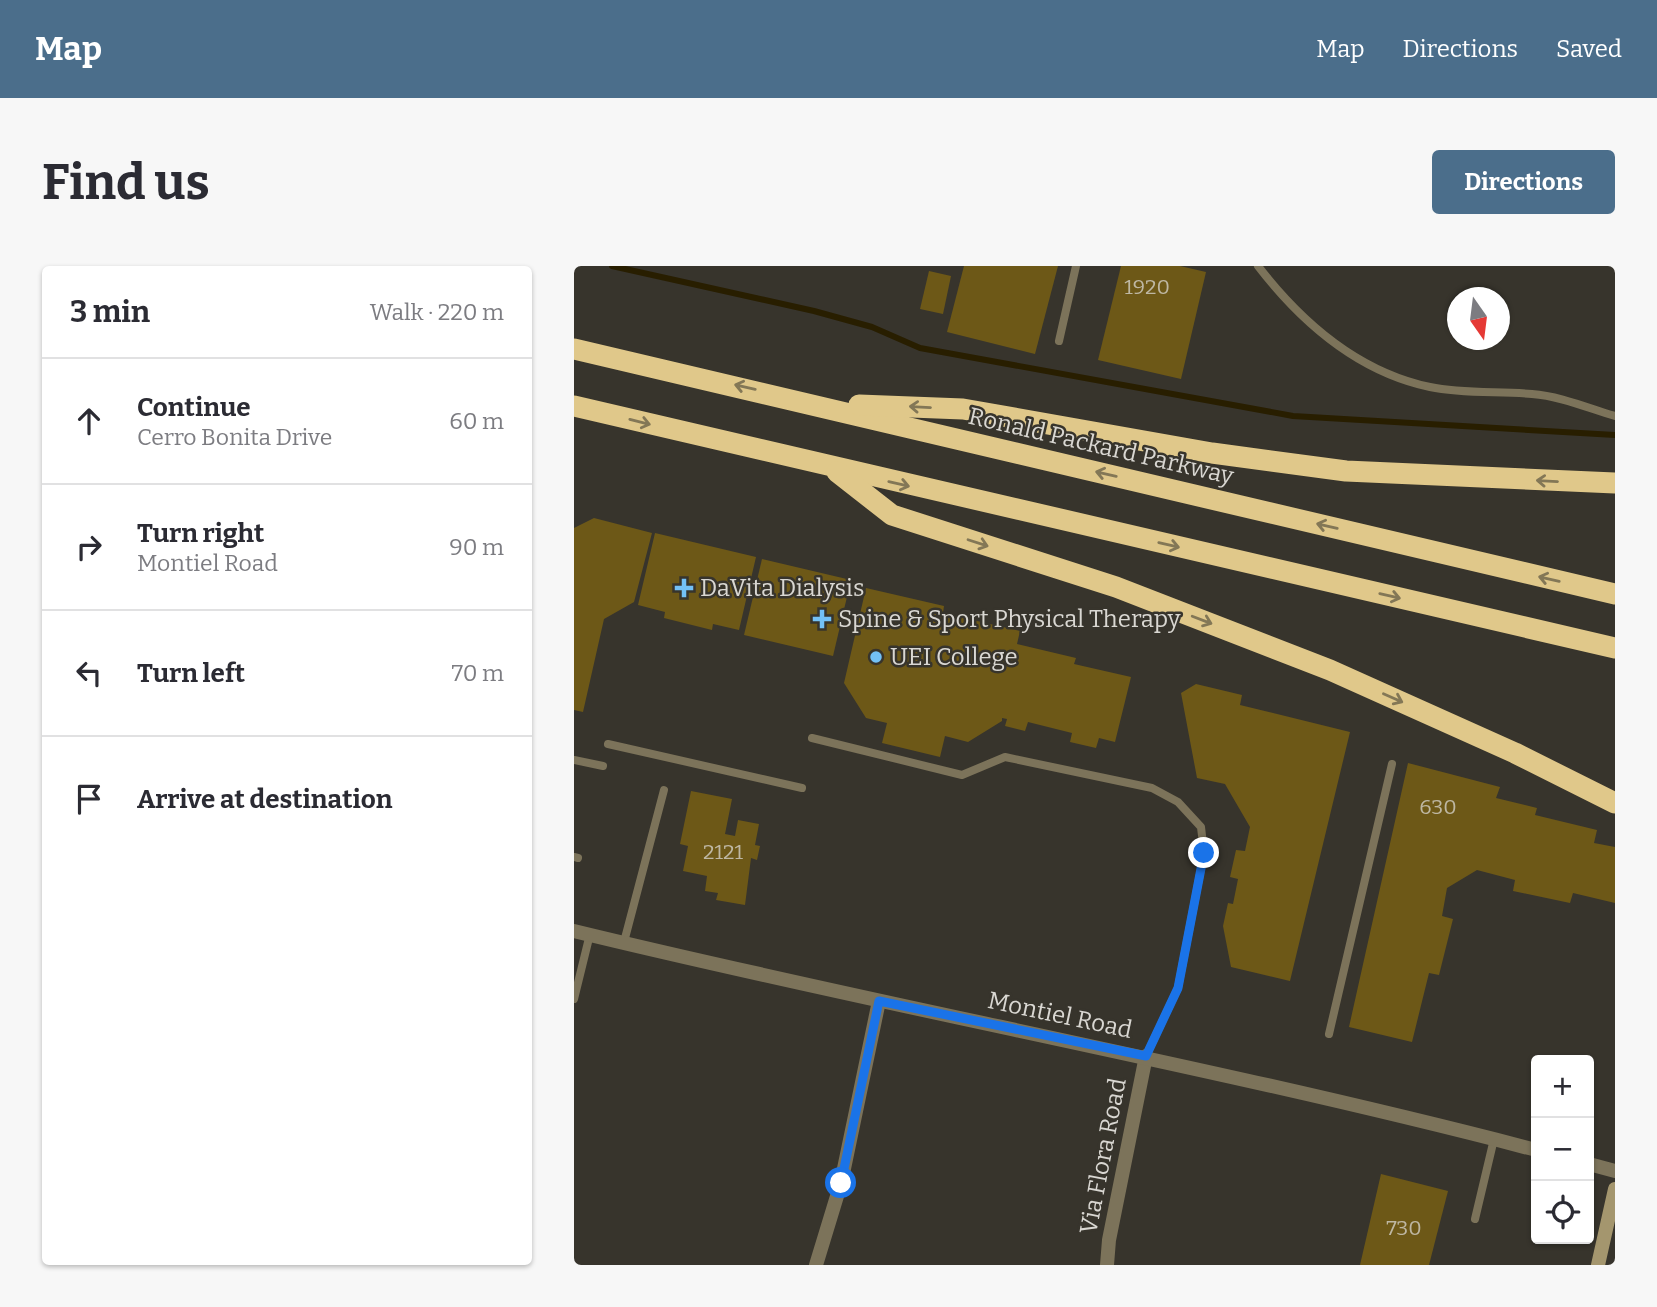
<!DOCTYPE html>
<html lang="en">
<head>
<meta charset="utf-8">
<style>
	body { margin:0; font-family:Bitter,serif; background:#f7f7f7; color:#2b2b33 }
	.controls { position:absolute; right:21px; bottom:21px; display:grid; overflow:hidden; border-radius:7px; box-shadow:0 2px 5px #0004 }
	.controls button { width:63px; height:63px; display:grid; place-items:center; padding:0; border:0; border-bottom:2px solid #e1e1e2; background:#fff; color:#2b2b33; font:35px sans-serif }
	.compass { position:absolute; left:873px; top:21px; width:63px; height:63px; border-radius:50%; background:#fff; box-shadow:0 2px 5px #0004; rotate:166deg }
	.stop { position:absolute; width:21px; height:21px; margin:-16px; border:5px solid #1a73e8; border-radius:50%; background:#fff }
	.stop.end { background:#1a73e8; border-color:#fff; box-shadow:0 2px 7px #0008 }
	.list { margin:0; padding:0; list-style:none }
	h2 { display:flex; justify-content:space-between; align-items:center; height:91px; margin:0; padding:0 28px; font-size:30px }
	h2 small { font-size:23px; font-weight:400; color:#7c7c81 }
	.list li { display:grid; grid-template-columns:46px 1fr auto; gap:21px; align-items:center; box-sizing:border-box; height:126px; padding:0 28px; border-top:2px solid #e1e1e2 }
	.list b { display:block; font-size:26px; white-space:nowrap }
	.list p { margin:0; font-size:23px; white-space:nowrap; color:#7c7c81 }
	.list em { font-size:23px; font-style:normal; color:#7c7c81 }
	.icon { flex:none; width:38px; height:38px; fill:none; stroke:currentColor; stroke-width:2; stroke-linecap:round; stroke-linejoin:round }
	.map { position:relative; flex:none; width:1041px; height:999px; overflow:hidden; border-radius:7px }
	header { display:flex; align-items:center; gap:42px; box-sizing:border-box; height:98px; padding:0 35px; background:#4b6e8b; color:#fff }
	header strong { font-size:33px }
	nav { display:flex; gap:38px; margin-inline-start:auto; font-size:24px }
	.intro { display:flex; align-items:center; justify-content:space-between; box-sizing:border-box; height:168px; padding:0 42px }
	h1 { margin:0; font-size:49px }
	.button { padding:18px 32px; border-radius:7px; background:#4b6e8b; color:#fff; font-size:24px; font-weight:700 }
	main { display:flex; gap:42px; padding:0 42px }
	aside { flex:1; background:#fff; border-radius:7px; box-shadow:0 2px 5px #0004 }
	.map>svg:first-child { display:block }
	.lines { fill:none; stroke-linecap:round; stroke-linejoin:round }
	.stream { stroke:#281e00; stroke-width:6 }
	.building { fill:#6d5817 }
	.service { stroke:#7c735a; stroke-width:8 }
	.minor { stroke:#7c735a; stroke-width:14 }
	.tertiary { stroke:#7c735a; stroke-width:14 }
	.secondary { stroke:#a4966e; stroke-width:14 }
	.motorway { stroke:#e0c88a; stroke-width:21 }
	.oneway { stroke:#837756 }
	.route { stroke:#1a73e8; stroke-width:9 }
	.poi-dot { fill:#73c1f6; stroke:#37342c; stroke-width:2.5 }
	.labels { text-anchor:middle; stroke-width:5; stroke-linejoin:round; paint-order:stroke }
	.number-label { font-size:21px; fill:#beb7a3 }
	.street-label { font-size:24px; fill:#d9d7d2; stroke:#37342c }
	.poi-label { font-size:24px; fill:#d9d7d2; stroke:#37342c; text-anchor:start }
</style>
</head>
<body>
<header>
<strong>Map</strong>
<nav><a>Map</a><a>Directions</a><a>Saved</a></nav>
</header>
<div class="intro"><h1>Find us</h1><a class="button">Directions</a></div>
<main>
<aside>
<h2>3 min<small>Walk · 220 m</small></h2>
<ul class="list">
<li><svg class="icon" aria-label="ahead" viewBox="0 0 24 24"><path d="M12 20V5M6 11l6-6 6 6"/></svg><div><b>Continue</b><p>Cerro Bonita Drive</p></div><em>60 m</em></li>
<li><svg class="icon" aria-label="right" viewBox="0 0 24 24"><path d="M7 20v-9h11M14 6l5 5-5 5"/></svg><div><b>Turn right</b><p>Montiel Road</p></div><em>90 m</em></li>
<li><svg class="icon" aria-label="left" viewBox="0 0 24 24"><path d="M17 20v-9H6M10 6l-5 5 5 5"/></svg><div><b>Turn left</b></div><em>70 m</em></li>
<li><svg class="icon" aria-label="arrive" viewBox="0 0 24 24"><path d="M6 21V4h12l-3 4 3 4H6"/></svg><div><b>Arrive at destination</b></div></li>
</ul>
</aside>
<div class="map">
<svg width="1041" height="999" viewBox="0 0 1041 999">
	<rect width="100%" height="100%" fill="#37342c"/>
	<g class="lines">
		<path class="stream" d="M38,0l202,45 58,16 48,21 373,68 322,19"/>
	</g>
	<g class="building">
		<path d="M390,0h94l-23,88 -88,-22z"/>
		<path d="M547,0h59l26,6 -25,107 -83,-19z"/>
		<path d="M355,5l22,5 -8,38 -23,-5z"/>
		<path d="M20,252l58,15 -18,69 -30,17 -21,93 -9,-2v-182z"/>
		<path d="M81,267l101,24 -17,73 -26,-6 -1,6 -48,-12 1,-6 -27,-7z"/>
		<path d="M188,293l89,21 -18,76 -89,-21z"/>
		<path d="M292,322l78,18 -1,7 77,18 -3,13 59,14 -2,6 57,13 -16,65 -16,-4 -3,10 -26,-6 2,-9 -44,-11 -3,9 -20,-5 2,-7 -5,-1v3l-34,21 -23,-6 -5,21 -58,-14 5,-20 -21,-5 -22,-35z"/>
		<path d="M622,418l46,11 -2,10 110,27 -60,249 -59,-14 -8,-41 5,-23 5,1 5,-25 -8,-2 6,-27 9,1 5,-24 -25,-43 -28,-6 -16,-85z"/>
		<path d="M834,497l92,24 -4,11 41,10 -2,7 62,15 -3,13 21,4v56l-42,-10 -3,10 -57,-12 2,-11 -38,-10 -30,18 -5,28 11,3 -14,56 -10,-2 -17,69 -63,-15z"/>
		<path d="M117,525l41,8 -7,35 10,2 3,-16 21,4 -4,21 5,1 -3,14 -6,-2 -6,47 -29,-5 2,-7 -13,-2 2,-15 -24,-5 5,-25 -8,-2z"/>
		<path d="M807,908l67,17 -19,74h-69z"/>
	</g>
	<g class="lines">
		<g class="service">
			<path d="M684,0c44,57 101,106 172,121 33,7 68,4 102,7 28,2 56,14 83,22"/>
			<path d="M485,75l17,-75"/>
			<path d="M238,472l150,37 43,-18 147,31 26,14 23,25 3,26 -26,135 -32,68"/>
			<path d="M34,478l194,44"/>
			<path d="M0,494l29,6"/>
			<path d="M0,591l4,1"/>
			<path d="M50,676l40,-152"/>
			<path d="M0,733l16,-65"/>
			<path d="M755,768l63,-270"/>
			<path d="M901,953l19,-80"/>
		</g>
		<g class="minor">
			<path d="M242,999l25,-82 38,-182"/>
			<path d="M533,999l2,-25 37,-184"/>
		</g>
		<g class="tertiary">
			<path d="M0,665c320,78 644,136 962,219"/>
			<path d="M1015,898l26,7"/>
		</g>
		<path class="secondary" d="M1024,999l17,-76"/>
		<g class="motorway">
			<path d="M0,83l1041,245"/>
			<path d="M285,139l104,4 249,44 134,18 269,12"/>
			<path d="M0,140l1041,242"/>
			<path d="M263,206l55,43 224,72 214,83 185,83 100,50"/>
		</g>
	</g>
	<defs><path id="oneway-shaft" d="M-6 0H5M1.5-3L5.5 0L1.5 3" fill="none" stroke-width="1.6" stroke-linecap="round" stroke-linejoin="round" transform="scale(1.75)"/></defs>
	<g class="oneway">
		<use href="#oneway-shaft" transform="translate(171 121) rotate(-167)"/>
		<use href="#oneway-shaft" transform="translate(346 141) rotate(-177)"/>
		<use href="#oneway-shaft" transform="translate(66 156) rotate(14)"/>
		<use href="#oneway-shaft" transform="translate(532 208) rotate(-167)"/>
		<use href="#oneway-shaft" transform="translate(973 215) rotate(-177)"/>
		<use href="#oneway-shaft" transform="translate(325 218) rotate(13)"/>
		<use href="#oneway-shaft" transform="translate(753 260) rotate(-167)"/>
		<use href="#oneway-shaft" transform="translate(404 277) rotate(18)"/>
		<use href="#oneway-shaft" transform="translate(595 279) rotate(13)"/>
		<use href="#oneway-shaft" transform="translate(975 313) rotate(-167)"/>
		<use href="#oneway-shaft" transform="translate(816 330) rotate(13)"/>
		<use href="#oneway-shaft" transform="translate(628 354) rotate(21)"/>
		<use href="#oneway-shaft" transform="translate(819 432) rotate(24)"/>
	</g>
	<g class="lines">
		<path class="route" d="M267,917l38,-182 267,55 32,-68 26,-135"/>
	</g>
	<g class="poi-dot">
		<path d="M106.5 311.5h7v7h7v7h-7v7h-7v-7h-7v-7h7z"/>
		<path d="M244.5 342.5h7v7h7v7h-7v7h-7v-7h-7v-7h7z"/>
		<circle cx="302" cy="391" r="7"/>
	</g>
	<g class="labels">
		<g class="number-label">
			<text x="573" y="28">1920</text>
			<text x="864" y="548">630</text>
			<text x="149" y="593">2121</text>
			<text x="830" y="969">730</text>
		</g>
		<g class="street-label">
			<text transform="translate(527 180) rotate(13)" y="8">Ronald Packard Parkway</text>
			<text transform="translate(486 749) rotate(12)" y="8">Montiel Road</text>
			<text transform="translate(529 890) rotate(-79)" y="8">Via Flora Road</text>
		</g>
		<g class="poi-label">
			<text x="126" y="330">DaVita Dialysis</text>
			<text x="264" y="361">Spine &amp; Sport Physical Therapy</text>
			<text x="316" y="399">UEI College</text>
		</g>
	</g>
</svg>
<div class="controls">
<button>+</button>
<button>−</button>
<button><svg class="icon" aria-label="locate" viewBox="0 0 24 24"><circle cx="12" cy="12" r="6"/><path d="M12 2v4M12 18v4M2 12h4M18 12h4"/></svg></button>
</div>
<svg class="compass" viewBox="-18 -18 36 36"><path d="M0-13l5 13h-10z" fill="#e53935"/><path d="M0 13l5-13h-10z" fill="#7c7c81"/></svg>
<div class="stop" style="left:267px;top:917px"></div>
<div class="stop end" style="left:630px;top:587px"></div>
</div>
</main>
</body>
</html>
